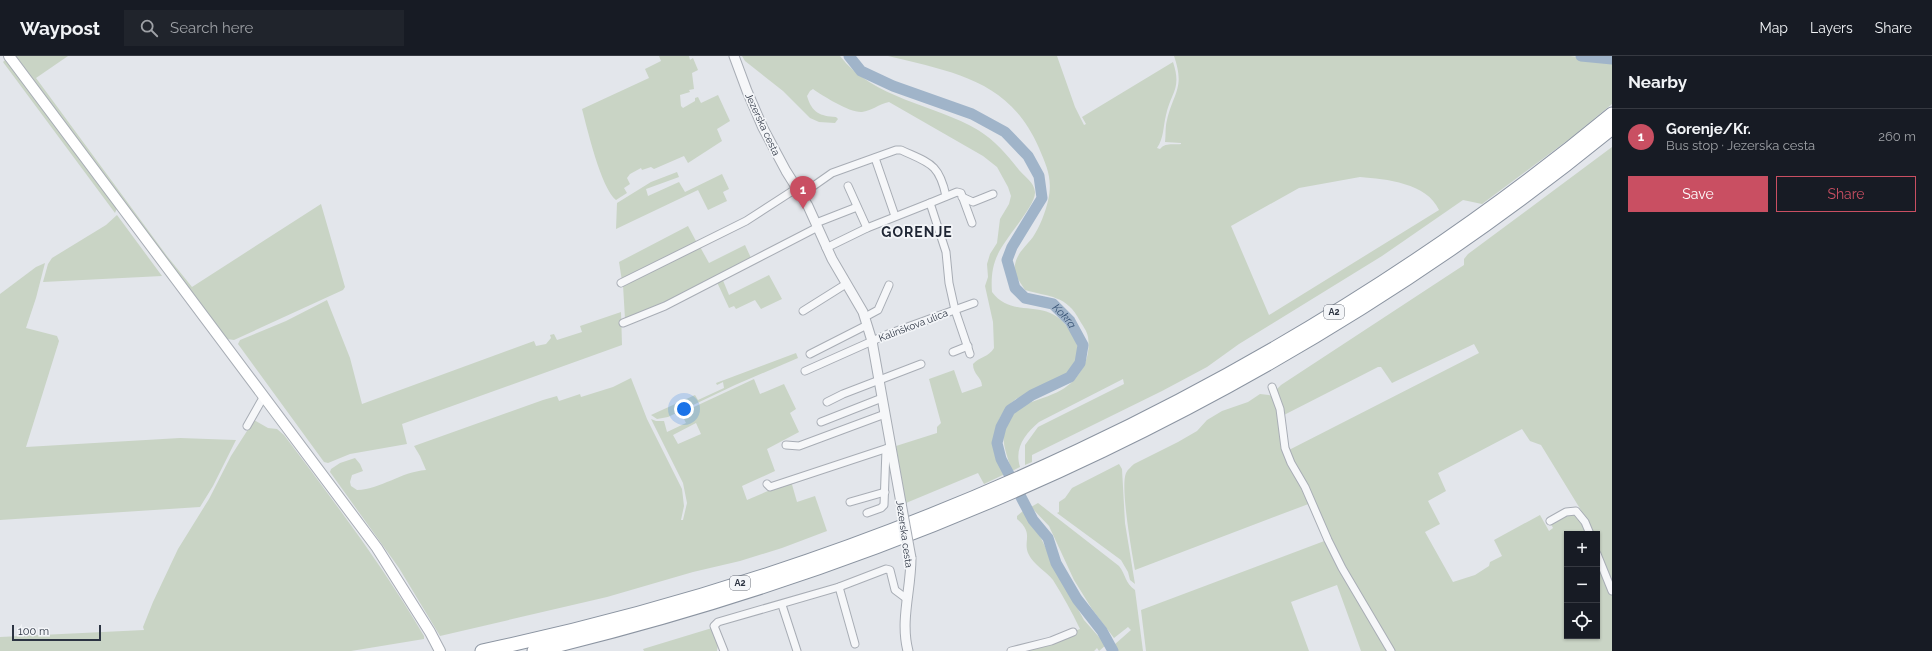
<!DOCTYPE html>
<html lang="en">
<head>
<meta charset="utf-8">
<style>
	body { margin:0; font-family:Raleway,sans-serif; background:#20242c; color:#f1f3f6 }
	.controls { position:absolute; right:12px; bottom:12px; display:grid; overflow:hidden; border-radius:0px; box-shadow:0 1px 3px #0004 }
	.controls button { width:36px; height:36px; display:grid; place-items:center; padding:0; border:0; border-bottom:1px solid #363941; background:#171b24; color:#f1f3f6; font:20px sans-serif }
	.scale { position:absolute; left:12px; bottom:10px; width:89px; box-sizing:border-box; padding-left:4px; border:2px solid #2c3442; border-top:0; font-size:11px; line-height:14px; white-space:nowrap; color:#2c3442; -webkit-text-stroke:3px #f3f5f8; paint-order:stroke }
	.you { position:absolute; left:684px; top:353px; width:14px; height:14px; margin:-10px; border:3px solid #fff; border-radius:50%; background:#1a73e8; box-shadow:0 0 0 6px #1a73e833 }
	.badge { display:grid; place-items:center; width:26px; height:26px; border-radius:50%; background:#c94f62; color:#fff; font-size:13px; font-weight:700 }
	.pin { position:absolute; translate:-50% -33px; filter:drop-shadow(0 1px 2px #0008) }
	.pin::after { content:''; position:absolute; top:21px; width:14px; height:12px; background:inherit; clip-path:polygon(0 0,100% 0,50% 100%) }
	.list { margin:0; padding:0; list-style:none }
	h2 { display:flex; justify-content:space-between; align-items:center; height:52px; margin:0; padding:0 16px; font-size:17px }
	h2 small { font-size:13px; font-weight:400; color:#9ea1a6 }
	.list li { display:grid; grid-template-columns:26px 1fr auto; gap:12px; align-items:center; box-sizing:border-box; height:56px; padding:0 16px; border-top:1px solid #363941 }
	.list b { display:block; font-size:15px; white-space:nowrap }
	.list p { margin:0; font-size:13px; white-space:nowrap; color:#9ea1a6 }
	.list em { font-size:13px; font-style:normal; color:#9ea1a6 }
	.actions { display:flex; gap:8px; padding:12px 16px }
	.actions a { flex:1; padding:9px 0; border:1px solid #c94f62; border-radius:0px; text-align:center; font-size:14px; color:#c94f62 }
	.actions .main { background:#c94f62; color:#fff }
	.icon { flex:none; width:22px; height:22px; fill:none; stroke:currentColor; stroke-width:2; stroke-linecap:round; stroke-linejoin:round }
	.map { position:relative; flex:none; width:1612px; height:595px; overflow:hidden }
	header { display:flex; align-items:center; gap:24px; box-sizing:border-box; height:56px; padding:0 20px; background:#171b24; border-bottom:1px solid #363941 }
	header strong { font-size:19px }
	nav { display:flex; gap:22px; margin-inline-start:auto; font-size:14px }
	.search { width:280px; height:36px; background:#20242c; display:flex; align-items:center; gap:10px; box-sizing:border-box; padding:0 14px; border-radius:0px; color:#9ea1a6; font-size:15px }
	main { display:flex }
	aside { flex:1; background:#171b24 }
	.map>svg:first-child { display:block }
	.green { fill:#c9d4c5; fill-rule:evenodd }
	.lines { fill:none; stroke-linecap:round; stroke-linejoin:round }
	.river { stroke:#a0b4c9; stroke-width:11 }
	.minor-casing { stroke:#a8adb5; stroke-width:9 }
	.tertiary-casing { stroke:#a8adb5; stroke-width:11 }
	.secondary-casing { stroke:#a8adb5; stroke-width:12 }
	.motorway-casing { stroke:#8b94a1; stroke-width:15 }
	.minor { stroke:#f6f7f9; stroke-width:7 }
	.tertiary { stroke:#f6f7f9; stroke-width:9 }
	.secondary { stroke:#fff; stroke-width:10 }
	.motorway { stroke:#fff; stroke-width:13 }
	.tertiary-bridge-casing { stroke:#a8adb5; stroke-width:11; stroke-linecap:butt }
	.tertiary-bridge { stroke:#f6f7f9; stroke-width:9 }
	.labels { text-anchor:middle; stroke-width:3.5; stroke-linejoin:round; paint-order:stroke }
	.shield { fill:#f3f5f8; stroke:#686e79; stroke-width:1 }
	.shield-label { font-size:9px; font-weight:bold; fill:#2c3442 }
	.street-label { font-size:10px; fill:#2c3442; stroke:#f3f5f8 }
	.water-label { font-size:11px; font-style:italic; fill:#375375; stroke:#f3f5f8 }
	.district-label { font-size:14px; font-weight:bold; letter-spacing:1px; fill:#1e2533; stroke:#f3f5f8 }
</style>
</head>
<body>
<header>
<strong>Waypost</strong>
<div class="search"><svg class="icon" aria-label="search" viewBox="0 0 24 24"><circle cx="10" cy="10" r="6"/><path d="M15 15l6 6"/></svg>Search here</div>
<nav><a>Map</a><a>Layers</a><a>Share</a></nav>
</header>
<main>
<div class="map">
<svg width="1612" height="595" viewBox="0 0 1612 595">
	<rect width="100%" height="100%" fill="#e3e6eb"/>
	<g class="green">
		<path d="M16,0h52l-32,22 131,178 25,31 129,-83 24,83 -2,3 -109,50 -7,-1z"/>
		<path d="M659,0h30l1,4 3,-2 5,12 -6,3 2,16 -5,1 1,2 -10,3 1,11 2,2 12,-7v-3l3,-1 3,6 17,-8 12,26 -13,8 5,12 -34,22 -4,-7 -30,13 -3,-2 -9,3 -1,-2 -11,6 -3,4 3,6 -6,4 3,5 -11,7c-15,-12 -29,-72 -34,-91l67,-31 -4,-9 16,-8z"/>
		<path d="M742,0h98c33,43 94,48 138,74 18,11 29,25 41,40 6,7 15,12 16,22 1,13 -30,46 -37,62 -6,12 -7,25 -6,38 23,31 59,-1 82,46 2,5 6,11 4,17 -3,17 -24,29 -39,35 -7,3 -16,5 -23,9 -17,12 -26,36 -21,56 2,7 7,13 10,19l-21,10 -6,-11 -72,30 -10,-57 41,-13v-6l4,-4 -12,-44 25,-9 8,23 20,-7c0,-9 -9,-11 -9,-22 6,-7 16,-7 21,-16l-1,-26 -8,-36 3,-9 -1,-13 3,-10 7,-11 3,-24 9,-15 2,-8 -3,-9 -11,-20 -14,-11 -94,-54c-10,2 -18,9 -27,10 -12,1 -39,-16 -49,-23l-3,2 -3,5c5,17 13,20 29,21l2,2 -3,4 -16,-1 -9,-4 -27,-27 -38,-30z"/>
		<path d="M888,0h169l18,51 9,18 2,-1 -4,-7 91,-55c9,27 -2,30 -7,53 -3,12 -2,23 -9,33l3,1c5,-7 14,-4 21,-5v-1l-16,-1c1,-7 0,-15 2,-22 7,-29 18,-32 7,-64h396l42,5v43l-40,33 -90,67 -19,-4 -81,56 -143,88 -32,23 -45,24 -130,64v7l-7,3v-20l13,-18 86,-43 -1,-5 -84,43c-14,12 -25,26 -19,45l-8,4c-4,-13 -12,-31 -7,-44 9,-24 28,-24 48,-33 23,-9 39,-32 35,-57 -1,-6 -5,-11 -8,-16 -13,-26 -31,-24 -55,-31l-11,-17c1,-19 8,-22 19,-36 7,-11 12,-24 15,-36 5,-22 -1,-34 -9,-53 -30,-69 -87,-76 -151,-92zM1360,121c26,2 67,6 79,33l-170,105 -38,-89 68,-38z"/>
		<path d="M5,4h2l71,94 -1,2 40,52 -2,5 -112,-151z"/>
		<path d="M1612,91v442l-15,-43v-12h-5l-5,-14 -46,-75 -11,-4 -8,-12 -84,44 8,18 -18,10 12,23 -15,8 28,50 22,-7 14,-9 1,-4 12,-6 -8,-16 46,-25 9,16 4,-3 -2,-4 19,-11 6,1 12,20h-21v102h30v-76l15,34v57h-219l-46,-78 -60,-122 192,-98 -5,-9 -82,39 -11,-16h-3l-96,49 -5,-27 4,-4 183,-120v-6l4,-5z"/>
		<path d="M677,116l2,5 -33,12 2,7 31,-14 6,10 37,-18 7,15 -6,3 4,9 -19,9 -10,-20 -82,39 1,-26 34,-21z"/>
		<path d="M117,159l45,61 -119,6 5,-18 4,-6 54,-33z"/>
		<path d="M688,170l9,17 -75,38 -3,-19z"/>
		<path d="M699,189l10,18 36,-18 6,13 -64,36 -62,25 -2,-34z"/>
		<path d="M45,207l-9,35 -10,30 31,8 2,5 -33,106 154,-9 56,2 -23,46 -13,21 -200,13v-226l36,-27z"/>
		<path d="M769,219l13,24 -21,10 -6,-9 -19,9 -2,-3 -5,2 -13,-28 6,-2 7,17z"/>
		<path d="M327,244l23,58 12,46 172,-63 2,5 10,-2 5,-6 -1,-3 4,-1 3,6 25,-8 -2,-6 41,-14 1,33 -220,79 5,20 -57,10 -22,9 -4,-1 -86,-118 2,-4 46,-19z"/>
		<path d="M796,297l2,5 -63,27 -67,32 -11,2 -6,-4 44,-20 3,5 26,-12 -1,-6 -6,3 -1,-2z"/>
		<path d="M631,322l16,41 35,70 2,17 -3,14h2l4,-17 -4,-20 -32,-64 5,2h8l3,11 19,-9 -5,-10 73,-34 6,15 24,-10 12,25 -6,4 9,19 -32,17 8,22 -33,15 5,14 44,-19 6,21 18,-6 12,35 -45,17 -42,13 -47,11 -86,25 -167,39 -41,-68 -69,-96 1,-3 9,-6 15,-5 5,6 3,7 -11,4 -2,7 1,4 6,4c25,-1 43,-18 69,-20l-6,-14 -6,-10 129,-46 14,-4 2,5 21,-7 1,3 32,-10zM696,367l5,11 -23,10 -5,-9z"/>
		<path d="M1260,338l9,1 6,3 7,41 29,64 -176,67c-3,-17 -15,-83 -9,-97 2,-4 5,-6 8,-9l44,-22 19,-11 10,-11 15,-9 26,-9z"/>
		<path d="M254,364l14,8 9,1 7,6c49,65 99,131 140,201v3l-73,12h-351v-14l144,-7 -1,-3 10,-25 25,-53 31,-50 22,-43z"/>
		<path d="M1119,408l3,5 3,54 10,61 -5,-4 -2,-8 -7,-12 -64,-47 2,-1v-10l6,-4 7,-10z"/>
		<path d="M1038,447l81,63c7,9 6,17 16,24l8,61h-26l-3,-6 17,-15 -3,-3 -14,11 -22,-29 -18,-29 -25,-54 -18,-19z"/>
		<path d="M1023,455l15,21 18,37 28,51 22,25 -7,6 -2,-3 -3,3h-77l63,-22c-8,-17 -17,-33 -27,-49 -6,-8 -20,-16 -24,-25 -7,-14 6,-21 -12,-36v-3z"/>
		<path d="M1327,484l64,111h-30l-24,-66 -46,17 18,49h-163l-5,-41z"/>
		<path d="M712,572l6,17 -1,6h-73l-1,-2z"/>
	</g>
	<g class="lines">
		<g class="river">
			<path id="s1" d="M849,0l12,15 32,15 79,28 33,18 23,24 11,20 3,22 -30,49 -5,13 8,28 10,10 28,6 17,17 13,24 -3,18 -10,14 -38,18 -22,15 -9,17 -4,16 4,16 32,61 15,18 8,25 21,36 25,32 11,20"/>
			<path d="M1581,0l31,3"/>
		</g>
		<g class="minor-casing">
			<g id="minor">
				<path d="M875,102l20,58"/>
				<path d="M848,130l19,42"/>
				<path d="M802,138l30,-21 64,-23h5c28,13 38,13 45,46"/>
				<path d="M962,141l11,5 20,-8"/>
				<path d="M930,147l27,-11 4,1 11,30"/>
				<path d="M816,167l41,-16"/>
				<path d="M826,192l41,-20 63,-25 16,49 3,31 6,27 15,44"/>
				<path d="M621,227l125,-62 51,-33"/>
				<path d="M803,255l43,-27"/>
				<path d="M865,261l13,-7 11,-25"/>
				<path d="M623,267l42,-17 153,-79"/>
				<path d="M953,296l15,-6"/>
				<path d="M810,298l57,-29"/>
				<path d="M805,315l83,-37 86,-31"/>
				<path d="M1272,331l8,22 5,39 6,15 14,24 23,53 14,28 49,83"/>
				<path d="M827,346l16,-8 78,-30"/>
				<path d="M821,366l61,-24"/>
				<path d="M247,370l17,-30"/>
				<path d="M786,389l13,1 86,-32"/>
				<path d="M767,428l3,3 121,-40"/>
				<path d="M850,446l35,-10"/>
				<path d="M867,457l14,-5 3,-3 2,-56"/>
				<path d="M1550,465l16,-9 10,-1 9,11 5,12"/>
				<path d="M1597,498l15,37"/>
				<path d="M839,531l16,57"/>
				<path d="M782,549l15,46"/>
				<path d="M724,595l-10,-25 4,-4 121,-35 47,-18 4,1 5,20 12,9"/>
				<path d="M1011,595l40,-10 22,-9"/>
			</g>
		</g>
		<g class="tertiary-casing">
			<g id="tertiary">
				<path d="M734,0l13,35 16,37 23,43 22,35 24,53 31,53 9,29 29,162"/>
				<path d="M908,595c-8,-31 3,-61 3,-93"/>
			</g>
		</g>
		<g class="secondary-casing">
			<path id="secondary" d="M9,0l368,492 53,84 10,19"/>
		</g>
		<g class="motorway-casing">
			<g id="motorway">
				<path d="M482,595c409,-86 807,-270 1130,-537"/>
				<path d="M534,595c391,-93 765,-267 1078,-523"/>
			</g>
		</g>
		<use href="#minor" class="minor"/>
		<use href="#tertiary" class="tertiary"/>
		<use href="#secondary" class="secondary"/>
		<use href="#motorway" class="motorway"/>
		<g class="tertiary-bridge-casing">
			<path id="tertiary-bridge" d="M901,447l10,55"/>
		</g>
		<use href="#tertiary-bridge" class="tertiary-bridge"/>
	</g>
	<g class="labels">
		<g class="shield">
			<rect x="1324" y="249" width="20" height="14" rx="3"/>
			<rect x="730" y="520" width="20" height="14" rx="3"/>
		</g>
		<g class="shield-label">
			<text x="1334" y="259">A2</text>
			<text x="740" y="530">A2</text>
		</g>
		<g class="street-label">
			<text transform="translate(763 68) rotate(65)" y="4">Jezerska cesta</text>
			<text transform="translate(913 269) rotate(-21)" y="4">Kalinškova ulica</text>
			<text transform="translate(905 478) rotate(82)" y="4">Jezerska cesta</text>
		</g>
		<g class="water-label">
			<text dy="4" stroke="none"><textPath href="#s1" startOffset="414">Kokra</textPath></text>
		</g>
		<g class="district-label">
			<text x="917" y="181">GORENJE</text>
		</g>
	</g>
</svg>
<div class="controls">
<button>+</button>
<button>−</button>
<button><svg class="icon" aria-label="locate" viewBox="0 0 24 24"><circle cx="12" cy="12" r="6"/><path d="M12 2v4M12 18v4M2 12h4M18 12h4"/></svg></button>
</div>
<div class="scale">100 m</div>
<div class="you"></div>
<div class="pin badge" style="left:803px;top:153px">1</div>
</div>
<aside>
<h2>Nearby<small></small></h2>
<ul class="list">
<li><span class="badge">1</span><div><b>Gorenje/Kr.</b><p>Bus stop · Jezerska cesta</p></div><em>260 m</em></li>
</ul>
<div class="actions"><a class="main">Save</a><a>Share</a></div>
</aside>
</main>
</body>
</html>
